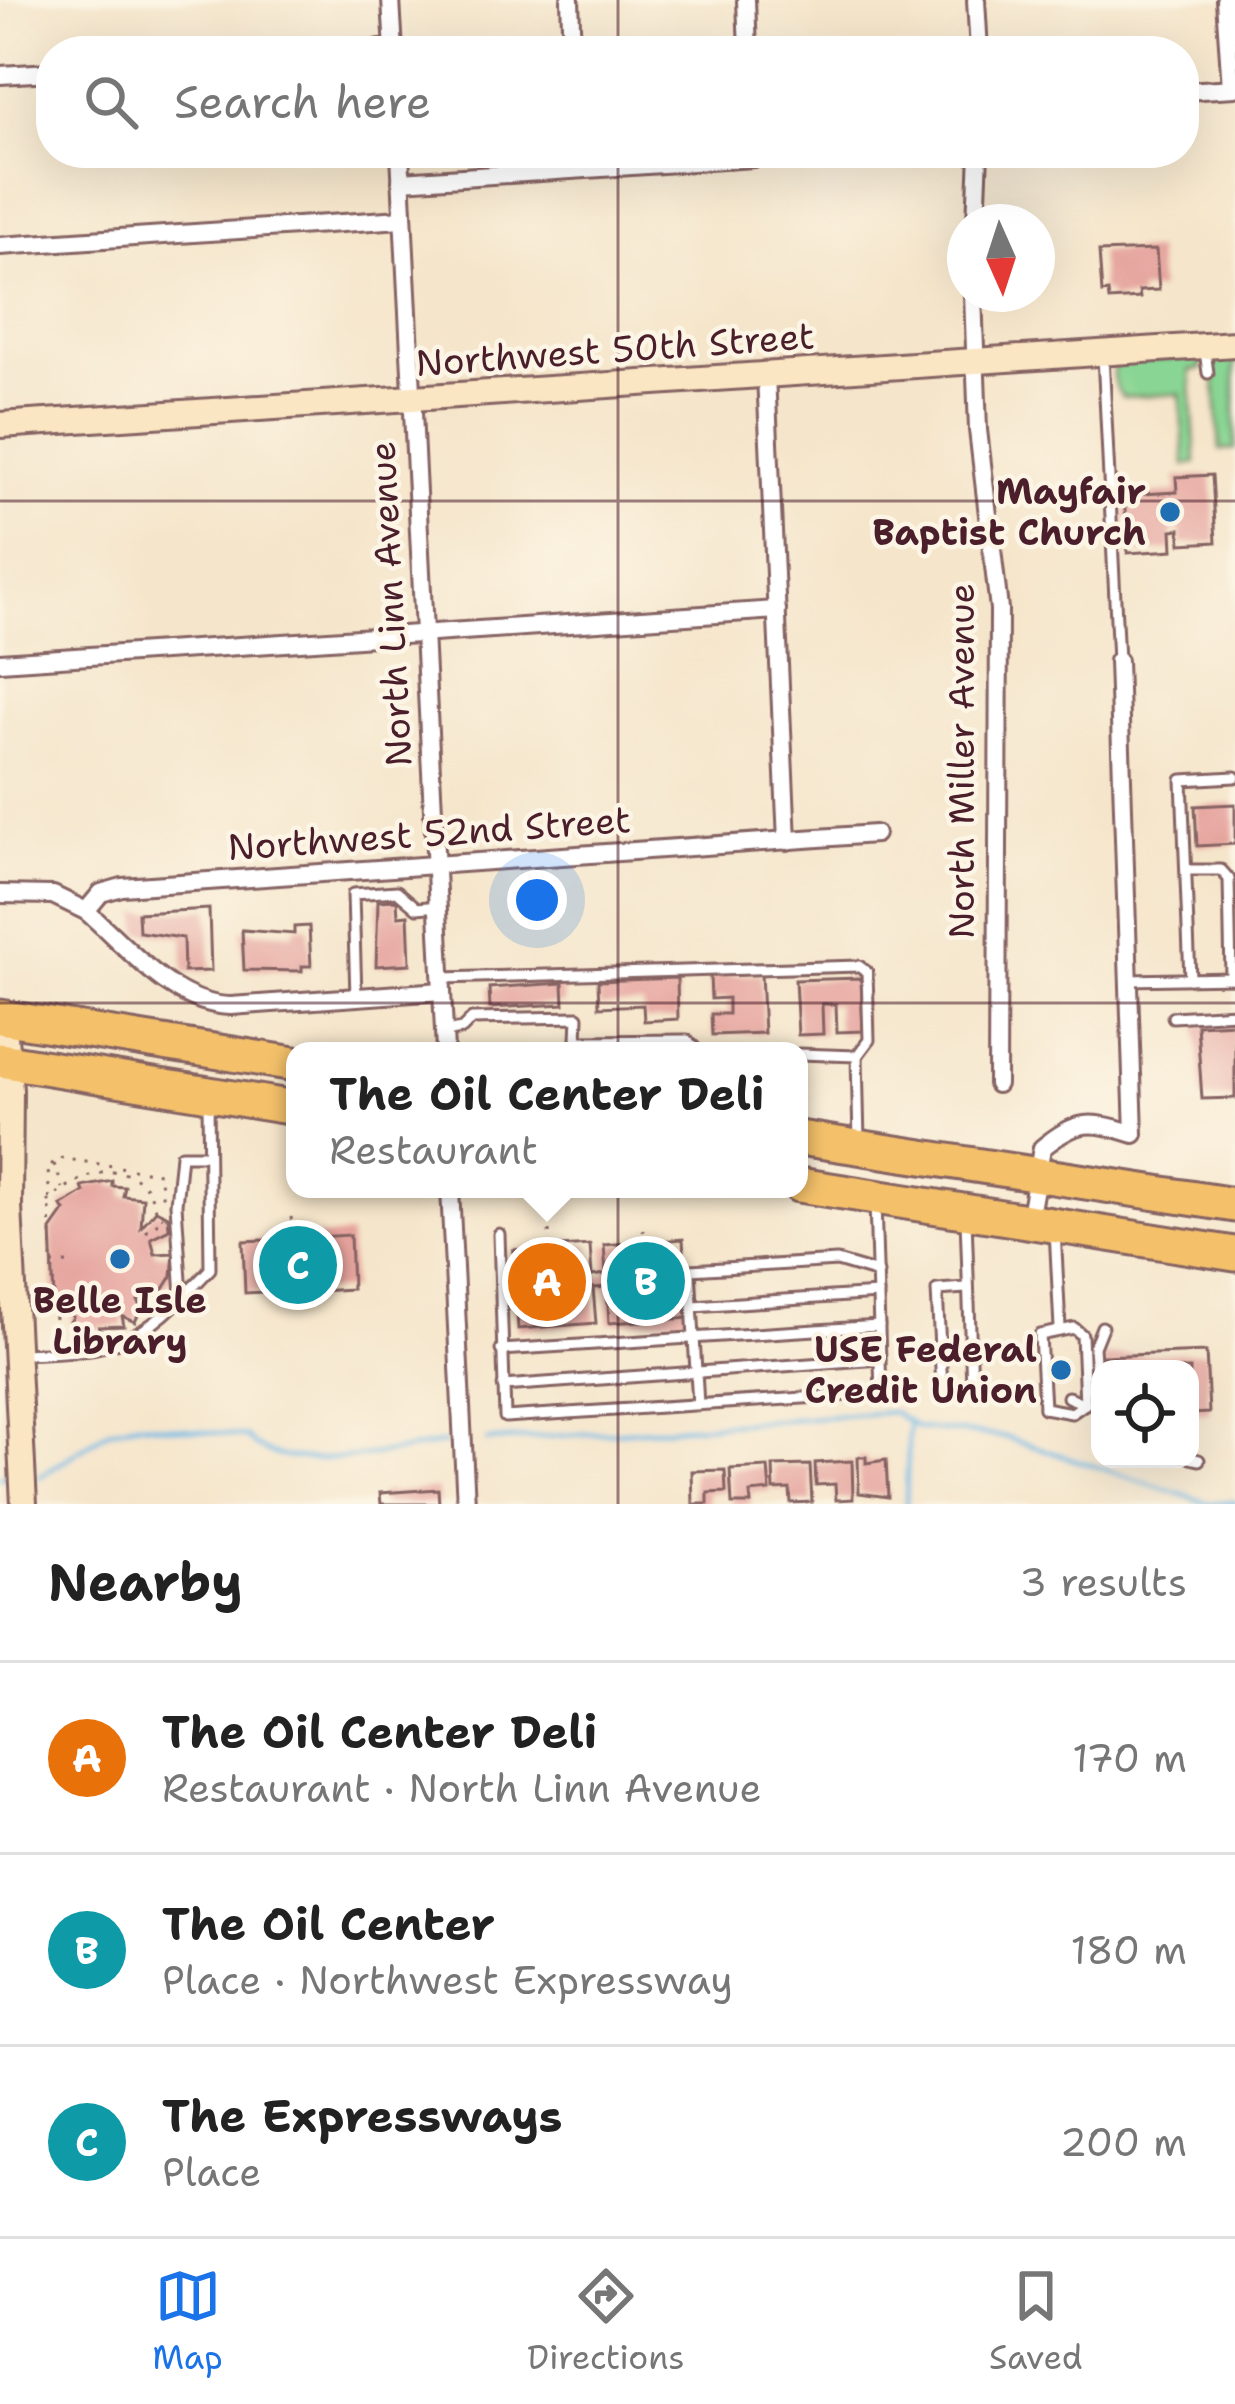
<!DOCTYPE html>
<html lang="en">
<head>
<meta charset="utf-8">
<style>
	body { margin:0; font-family:"Shantell Sans",sans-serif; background:#f6f6f6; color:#222 }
	.controls { position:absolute; right:36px; bottom:36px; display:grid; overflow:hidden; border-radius:24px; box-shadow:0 12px 48px #0002 }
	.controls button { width:108px; height:108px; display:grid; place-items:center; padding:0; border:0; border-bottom:3px solid #e0e0e0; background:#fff; color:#222; font:60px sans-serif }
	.compass { position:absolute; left:947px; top:204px; width:108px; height:108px; border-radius:50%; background:#fff; box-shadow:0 12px 48px #0002; rotate:177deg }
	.you { position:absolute; left:537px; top:900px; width:42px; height:42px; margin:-30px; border:9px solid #fff; border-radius:50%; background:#1a73e8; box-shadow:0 0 0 18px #1a73e833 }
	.badge { display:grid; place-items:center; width:78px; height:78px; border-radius:50%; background:#1a73e8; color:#fff; font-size:39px; font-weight:700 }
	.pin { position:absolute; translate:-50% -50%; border:6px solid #fff; box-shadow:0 3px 12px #0006 }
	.popup { position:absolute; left:286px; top:1042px; width:522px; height:156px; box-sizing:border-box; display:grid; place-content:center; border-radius:24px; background:#fff; filter:drop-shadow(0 3px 9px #0005); font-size:39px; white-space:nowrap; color:#767676 }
	.popup b { font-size:45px; color:#222 }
	.popup::after { content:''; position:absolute; left:50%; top:100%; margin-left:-24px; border:24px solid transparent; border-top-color:#fff }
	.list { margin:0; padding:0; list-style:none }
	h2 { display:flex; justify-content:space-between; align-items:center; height:156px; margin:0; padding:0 48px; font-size:51px }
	h2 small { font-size:39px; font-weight:400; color:#767676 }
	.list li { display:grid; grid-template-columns:78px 1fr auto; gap:36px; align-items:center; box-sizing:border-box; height:192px; padding:0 48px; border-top:3px solid #e0e0e0 }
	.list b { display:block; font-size:45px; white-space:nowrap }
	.list p { margin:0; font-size:39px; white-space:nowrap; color:#767676 }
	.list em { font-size:39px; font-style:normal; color:#767676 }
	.icon { flex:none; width:66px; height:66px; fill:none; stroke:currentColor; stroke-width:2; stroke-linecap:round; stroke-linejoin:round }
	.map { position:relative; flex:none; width:1235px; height:1504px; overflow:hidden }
	.search { position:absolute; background:#fff; box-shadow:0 12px 48px #0002; left:36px; right:36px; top:36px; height:132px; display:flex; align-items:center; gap:30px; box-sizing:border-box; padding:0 42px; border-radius:48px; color:#767676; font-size:45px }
	.sheet { height:732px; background:#fff }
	nav { display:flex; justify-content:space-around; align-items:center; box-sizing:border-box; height:168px; border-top:3px solid #e0e0e0; background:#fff; font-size:33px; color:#767676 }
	nav a { display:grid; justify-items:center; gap:6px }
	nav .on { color:#1a73e8 }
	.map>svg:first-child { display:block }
	.green { fill:#89d593; stroke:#6a7a5f; stroke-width:3 }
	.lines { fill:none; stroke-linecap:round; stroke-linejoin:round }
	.stream { stroke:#6cb7e5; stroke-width:4.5 }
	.building { fill:#e5a29c }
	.lane-casing { stroke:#866463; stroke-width:15 }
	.street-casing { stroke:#866463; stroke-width:22 }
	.secondary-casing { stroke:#866463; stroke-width:30 }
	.highway-casing { stroke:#866463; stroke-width:39 }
	.path { stroke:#866463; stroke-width:3; stroke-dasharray:3 9; stroke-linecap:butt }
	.lane { stroke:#fff; stroke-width:9 }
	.street { stroke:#fff; stroke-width:16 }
	.secondary { stroke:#fbe6c3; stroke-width:24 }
	.highway { stroke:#f4c16a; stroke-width:33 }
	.grid { fill:none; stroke:#4a1f2b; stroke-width:3; stroke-opacity:0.55 }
	.poi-dot { fill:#1f6fb2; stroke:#fcf5e5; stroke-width:4.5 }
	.labels { text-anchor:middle; stroke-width:9; stroke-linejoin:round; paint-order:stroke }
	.street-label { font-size:36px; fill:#4a1f2b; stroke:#fcf5e5 }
	.poi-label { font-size:36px; font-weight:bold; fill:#4a1f2b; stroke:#fcf5e5; text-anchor:end }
</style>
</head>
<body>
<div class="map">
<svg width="1235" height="1504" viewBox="0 0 1235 1504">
	<rect width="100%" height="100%" fill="#fcf5e5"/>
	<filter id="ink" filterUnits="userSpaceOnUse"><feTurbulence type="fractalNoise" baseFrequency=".00833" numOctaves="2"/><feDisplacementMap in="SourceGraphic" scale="24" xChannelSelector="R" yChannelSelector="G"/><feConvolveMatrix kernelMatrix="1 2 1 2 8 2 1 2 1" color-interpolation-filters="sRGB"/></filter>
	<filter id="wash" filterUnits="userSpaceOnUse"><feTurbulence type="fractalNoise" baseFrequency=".004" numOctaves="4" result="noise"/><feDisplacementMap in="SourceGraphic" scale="48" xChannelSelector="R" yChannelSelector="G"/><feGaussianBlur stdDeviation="2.7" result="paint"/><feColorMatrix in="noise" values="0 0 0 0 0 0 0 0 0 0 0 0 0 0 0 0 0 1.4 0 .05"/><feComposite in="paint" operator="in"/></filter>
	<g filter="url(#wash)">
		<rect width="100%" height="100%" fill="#f5e5ca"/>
		<g class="green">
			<path d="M1235,354v95l-15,1 -6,-82 3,-11z"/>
			<path d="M1192,357l8,2 2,10 -12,1 6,93 -11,2 -5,-71 -57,3c-8,-8 -14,-23 -7,-34z"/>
		</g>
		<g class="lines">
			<g class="stream">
				<path d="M487,1441l406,-29 25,16 87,9 206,67"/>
				<path d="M0,1477h8"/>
				<path d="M40,1477l70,-47 27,-7 110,14c28,41 153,14 197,6"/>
				<path d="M906,1504l3,-82"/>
				<path d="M1213,1504l22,-2"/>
			</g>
		</g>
		<g id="blocks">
			<g class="building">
				<path d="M1156,250l3,40 -20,1 1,7 -31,2 -1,-8 -6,1 -3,-41z"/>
				<path d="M1212,475l4,67 -35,2 -1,-15 -8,1 1,20 -45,3 -4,-58 53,-3 -1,-15z"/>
				<path d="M1235,804v40l-38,2 -2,-40z"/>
				<path d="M397,900l1,16 10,-1 2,49 -34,2 2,-65z"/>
				<path d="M209,909l2,62 -27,1 -1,-34 -44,-6 -1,-19z"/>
				<path d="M309,926l2,40h-9v5l-58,-1 -2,-40 52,4v-7z"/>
				<path d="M761,974l3,59 -52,2 -1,-21h17v-16l-17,1 -1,-23z"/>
				<path d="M677,978l1,41 -34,2 -1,-16 -44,2 -1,-26z"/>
				<path d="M861,978l2,53 -26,1 -1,-28h-14l1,30 -25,1 -3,-55z"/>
				<path d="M563,983l1,21 -74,4 -1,-20z"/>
				<path d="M1235,1023v75l-33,1 -5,-74z"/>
				<path d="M112,1181v5l13,1 -2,9 20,2 -2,29 15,-17 12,6 1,13 -18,9 4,16 19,-1 -2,23 -13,21 -8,-8 -13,12 4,6 -7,15 -13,-6 2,10 -25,1 -1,6 -28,-11 3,-5 -19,-17 -3,-70 14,-20 -4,-4 23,-14 -2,-5z"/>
				<path d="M286,1228h13v10l51,-3 2,54 -52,3v11l-13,1v-13l-42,2 -2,-52 44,-2z"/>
				<path d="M683,1239l5,79 -79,5 -2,-36 -14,1 3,35 -78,6 -5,-79 77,-5 2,31 14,-2 -2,-29z"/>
				<path d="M1206,1352l3,61 -19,1v-45h-87v-13z"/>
				<path d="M858,1457h8v6l20,-3 2,37 -29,-4z"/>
				<path d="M852,1461l1,38 -17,1 -1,-16 -19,1 -1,-22z"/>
				<path d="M810,1465l2,37 -21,1 -1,-14 -16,1 -1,-24z"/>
				<path d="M768,1467l2,24 -20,2 1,11h-19l-2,-35z"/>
				<path d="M725,1470l1,22 -18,1v11h-15l-1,-33z"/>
				<path d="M438,1489l1,15h-58l-1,-11z"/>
			</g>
		</g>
	</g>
	<g filter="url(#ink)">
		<use href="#blocks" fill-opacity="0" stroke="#866463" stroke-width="3"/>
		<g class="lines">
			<g class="lane-casing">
				<g id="lane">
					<path d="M1205,351l3,22"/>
					<path d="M1103,355l15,306"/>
					<path d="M1186,870h35l8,9 2,99"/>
					<path d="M442,978l417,-12 8,6 2,68 -12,16"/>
					<path d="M1190,979l-8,-199 53,-3"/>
					<path d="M1127,980l108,-2"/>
					<path d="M356,997l-3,-103 44,-3 20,17 22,-2"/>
					<path d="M1173,1017l62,-4"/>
					<path d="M444,1032l18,-3 10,-10 106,-2 -1,22 4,2 106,-1 11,11"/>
					<path d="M799,1054l58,2 2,86"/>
					<path d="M966,1219l6,168 -30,1 -5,-98 29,-2"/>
					<path d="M1055,1230l5,98"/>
					<path d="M499,1234l6,183 376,-24 -6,-191"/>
					<path d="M182,1296l-6,-92 5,-49h26"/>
					<path d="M693,1306l185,-12"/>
					<path d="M501,1350l378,-24"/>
					<path d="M18,1354c103,-3 119,-7 192,-85l-2,-168"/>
					<path d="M503,1386l377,-27"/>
					<path d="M1068,1397l17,7"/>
					<path d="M698,1405l-8,-135 147,-9 41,12"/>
					<path d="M1044,1408l-4,-73 34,-7 8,7 3,69"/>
					<path d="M1044,1408l28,5 13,-9"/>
					<path d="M1100,1431l-6,-84 8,-20"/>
					<path d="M1190,1458l9,2"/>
				</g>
			</g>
			<g class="street-casing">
				<g id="street">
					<path d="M391,0l3,51"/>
					<path d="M570,0l2,51"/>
					<path d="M746,0l2,51"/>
					<path d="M976,0l3,51"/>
					<path d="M1225,0l6,88"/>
					<path d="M356,51l38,-3"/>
					<path d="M0,75l51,-3"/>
					<path d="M1184,91l51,-3"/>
					<path d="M400,153l45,898"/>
					<path d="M401,181l353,-23v-5"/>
					<path d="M976,222l3,-69"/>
					<path d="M0,246l402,-27"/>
					<path d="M973,294l5,136 21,179 -2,475"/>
					<path d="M766,375l21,466"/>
					<path d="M0,662l777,-52"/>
					<path d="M0,894l53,1 33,16 15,-18 21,-6 753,-53"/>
					<path d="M86,911c42,36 86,94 145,95l211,-15"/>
					<path d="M450,1189l16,315"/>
					<path d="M1029,1221l13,-73c36,-29 48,-28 92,-14l-16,-473"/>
				</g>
			</g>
			<g class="secondary-casing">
				<g id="secondary">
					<path d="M0,425l1235,-81"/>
					<path d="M3,1017l7,73 -1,117 15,297"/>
				</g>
			</g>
			<g class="highway-casing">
				<g id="highway">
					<path d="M0,1017l295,47"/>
					<path d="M0,1060l295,48"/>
					<path d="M799,1138l436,67"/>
					<path d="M799,1185l436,69"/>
				</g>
			</g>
			<g class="path">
				<path d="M54,1164l9,24"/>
				<path d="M48,1202c22,-22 69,-45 96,-17 11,11 7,23 19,32"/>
				<path d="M291,1217l3,21"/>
				<path d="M643,1229l1,13"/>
				<path d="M549,1231l1,17"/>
				<path d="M146,1232l20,-15"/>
				<path d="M52,1264l16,-1"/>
				<path d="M56,1343l-8,-176 12,-9 99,15 4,28"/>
			</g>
			<use href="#lane" class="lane"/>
			<use href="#street" class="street"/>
			<use href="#secondary" class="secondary"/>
			<use href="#highway" class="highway"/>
		</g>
	</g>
	<path class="grid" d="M618,0v51M618,153v1351M0,501h1235M0,1003h1235"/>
	<g class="poi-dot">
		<circle cx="1170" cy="512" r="12"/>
		<circle cx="120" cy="1259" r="12"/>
		<circle cx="1061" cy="1370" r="12"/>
	</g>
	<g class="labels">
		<g class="street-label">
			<text transform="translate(615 349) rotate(-4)" y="13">Northwest 50th Street</text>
			<text transform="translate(390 604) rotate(-93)" y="13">North Linn Avenue</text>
			<text transform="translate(961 761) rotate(-90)" y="13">North Miller Avenue</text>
			<text transform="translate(429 833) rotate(-4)" y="13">Northwest 52nd Street</text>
		</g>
		<g class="poi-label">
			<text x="1146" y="504">Mayfair<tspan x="1146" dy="41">Baptist Church</tspan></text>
			<text x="120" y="1313" text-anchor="middle">Belle Isle<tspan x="120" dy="41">Library</tspan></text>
			<text x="1037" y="1362">USE Federal<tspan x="1037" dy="41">Credit Union</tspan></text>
		</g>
	</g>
</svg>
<div class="controls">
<button><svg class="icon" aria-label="locate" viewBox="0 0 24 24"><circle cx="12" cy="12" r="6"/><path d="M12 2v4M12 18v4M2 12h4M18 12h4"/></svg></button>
</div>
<svg class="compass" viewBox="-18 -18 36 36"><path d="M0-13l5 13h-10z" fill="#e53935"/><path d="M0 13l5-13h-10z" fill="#767676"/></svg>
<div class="you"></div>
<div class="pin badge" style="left:547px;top:1282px;background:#e8710a">A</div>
<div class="popup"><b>The Oil Center Deli</b>Restaurant</div>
<div class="pin badge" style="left:646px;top:1281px;background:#0f9aa8">B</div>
<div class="pin badge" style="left:298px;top:1265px;background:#0f9aa8">C</div>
<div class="search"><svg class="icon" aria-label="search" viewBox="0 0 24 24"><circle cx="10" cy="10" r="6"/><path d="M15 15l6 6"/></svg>Search here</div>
</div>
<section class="sheet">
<h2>Nearby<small>3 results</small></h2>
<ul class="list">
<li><span class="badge" style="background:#e8710a">A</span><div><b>The Oil Center Deli</b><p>Restaurant · North Linn Avenue</p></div><em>170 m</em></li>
<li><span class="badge" style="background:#0f9aa8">B</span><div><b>The Oil Center</b><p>Place · Northwest Expressway</p></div><em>180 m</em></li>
<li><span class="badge" style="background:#0f9aa8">C</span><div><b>The Expressways</b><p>Place</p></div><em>200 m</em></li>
</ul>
</section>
<nav>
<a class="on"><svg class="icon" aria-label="map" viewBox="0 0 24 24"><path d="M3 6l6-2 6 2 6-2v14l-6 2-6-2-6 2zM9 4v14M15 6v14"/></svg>Map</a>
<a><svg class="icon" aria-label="directions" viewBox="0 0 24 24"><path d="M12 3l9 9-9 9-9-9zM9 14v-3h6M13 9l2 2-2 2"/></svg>Directions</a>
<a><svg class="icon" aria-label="saved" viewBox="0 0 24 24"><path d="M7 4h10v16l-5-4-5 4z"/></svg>Saved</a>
</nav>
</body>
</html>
